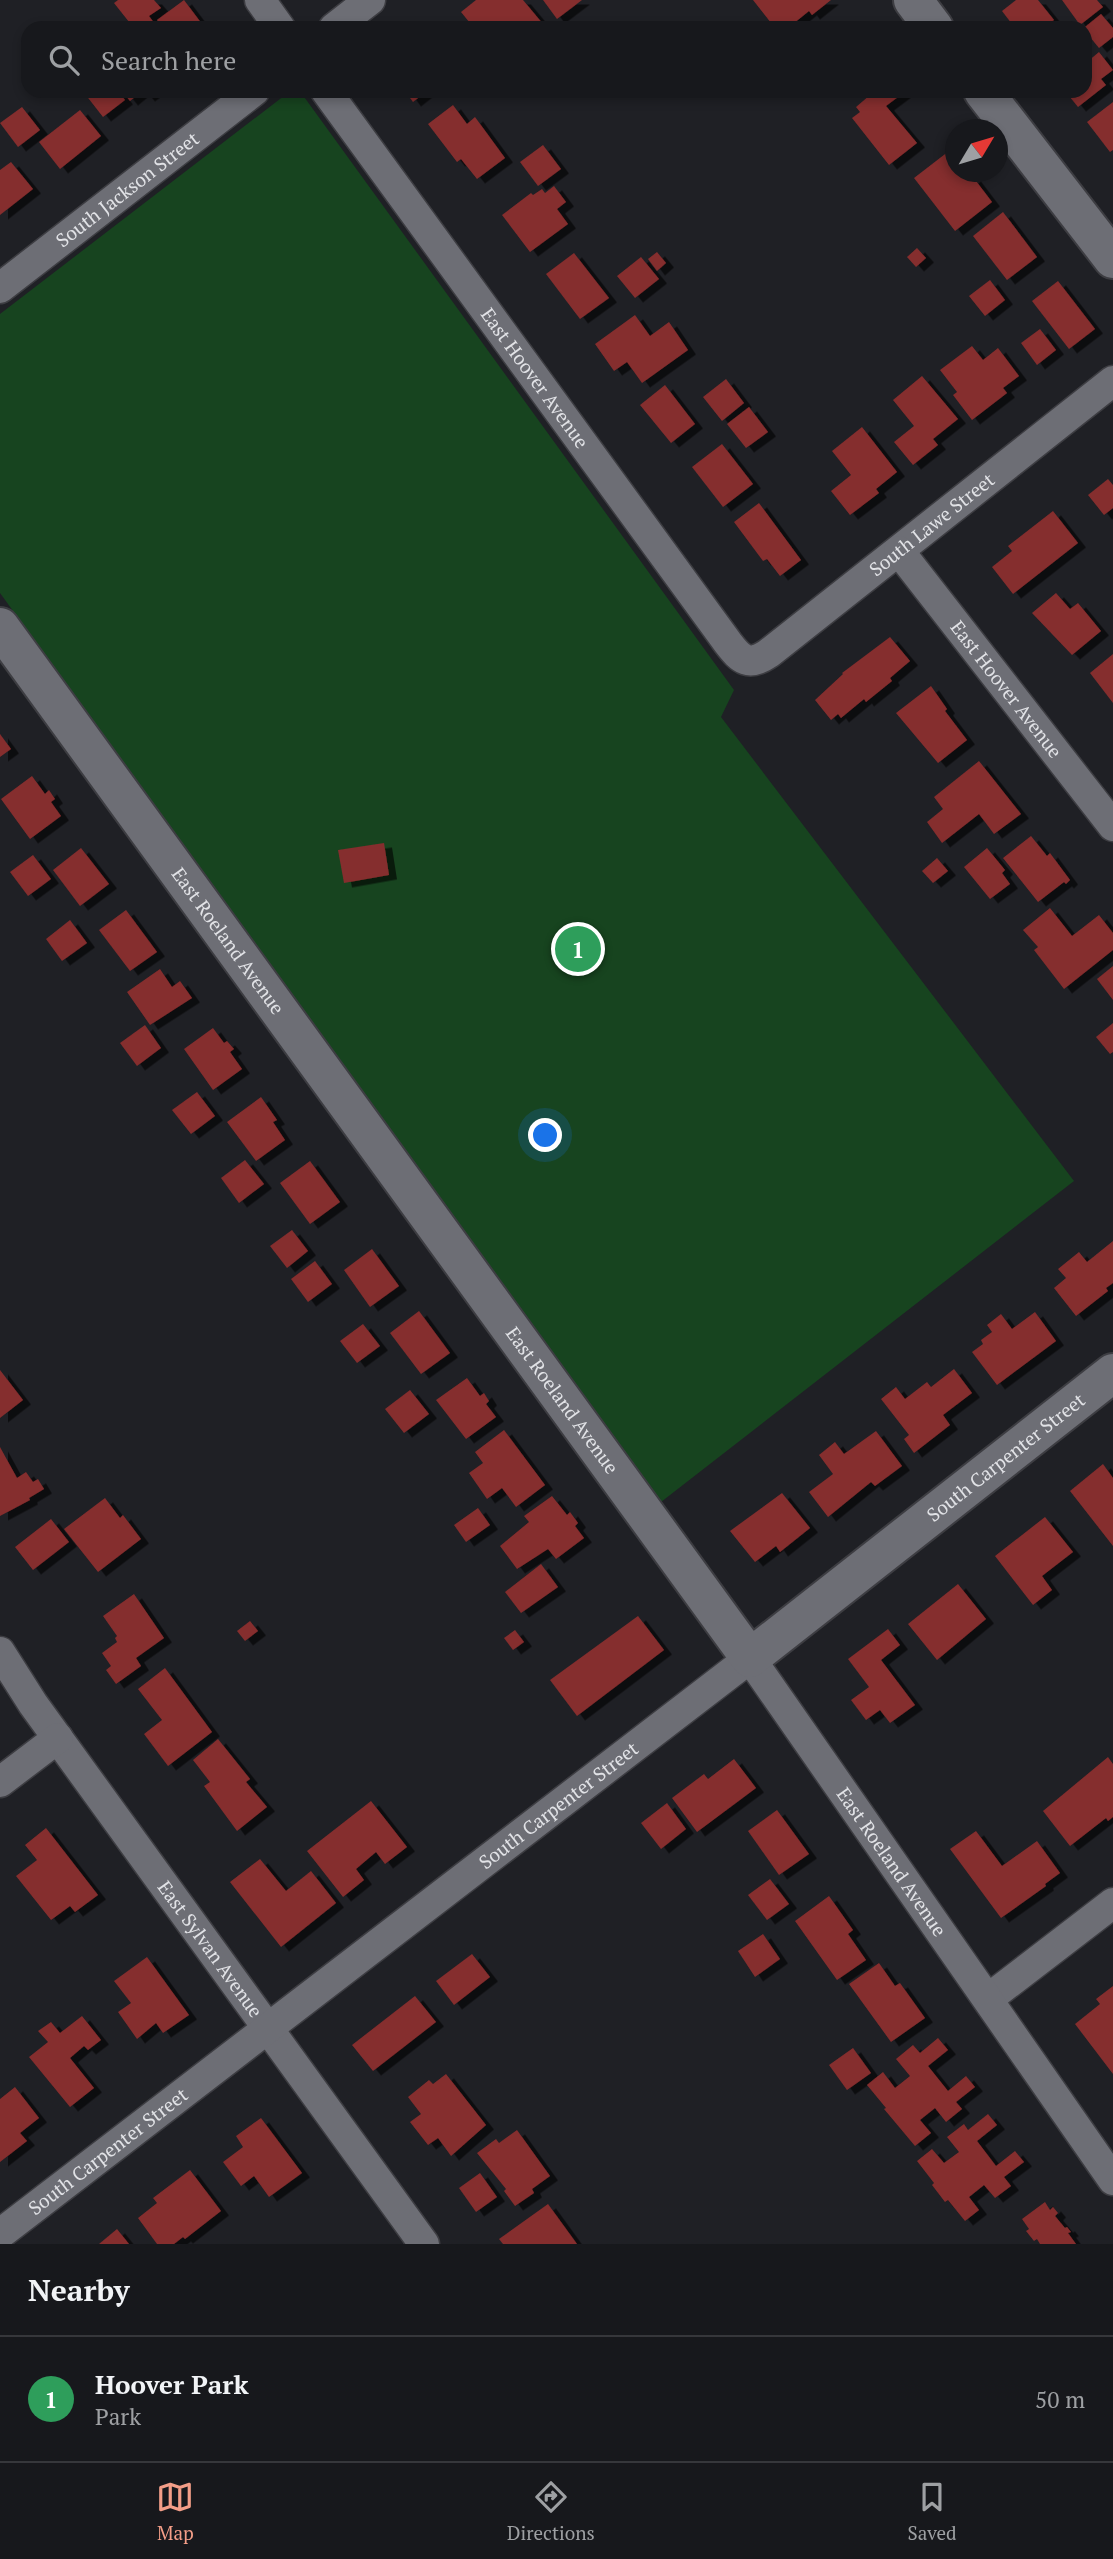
<!DOCTYPE html>
<html lang="en">
<head>
<meta charset="utf-8">
<style>
	body { margin:0; font-family:"PT Serif",serif; background:#202125; color:#f1f3f6 }
	.compass { position:absolute; left:945px; top:119px; width:63px; height:63px; border-radius:50%; background:#17181c; box-shadow:0 4px 10px #0003; rotate:52deg }
	.you { position:absolute; left:546px; top:1136px; width:24px; height:24px; margin:-18px; border:5px solid #fff; border-radius:50%; background:#1a73e8; box-shadow:0 0 0 10px #1a73e833 }
	.badge { display:grid; place-items:center; width:46px; height:46px; border-radius:50%; background:#f49e88; color:#fff; font-size:23px; font-weight:700 }
	.pin { position:absolute; translate:-50% -50%; border:4px solid #fff; box-shadow:0 2px 7px #0006 }
	.list { margin:0; padding:0; list-style:none }
	h2 { display:flex; justify-content:space-between; align-items:center; height:91px; margin:0; padding:0 28px; font-size:30px }
	h2 small { font-size:23px; font-weight:400; color:#9ea0a3 }
	.list li { display:grid; grid-template-columns:46px 1fr auto; gap:21px; align-items:center; box-sizing:border-box; height:126px; padding:0 28px; border-top:2px solid #36373b }
	.list b { display:block; font-size:26px; white-space:nowrap }
	.list p { margin:0; font-size:23px; white-space:nowrap; color:#9ea0a3 }
	.list em { font-size:23px; font-style:normal; color:#9ea0a3 }
	.icon { flex:none; width:38px; height:38px; fill:none; stroke:currentColor; stroke-width:2; stroke-linecap:round; stroke-linejoin:round }
	.map { position:relative; flex:none; width:1113px; height:2244px; overflow:hidden }
	.search { position:absolute; background:#17181c; box-shadow:0 4px 10px #0003; left:21px; right:21px; top:21px; height:77px; display:flex; align-items:center; gap:18px; box-sizing:border-box; padding:0 24px; border-radius:21px; color:#9ea0a3; font-size:26px }
	.sheet { height:217px; background:#17181c }
	nav { display:flex; justify-content:space-around; align-items:center; box-sizing:border-box; height:98px; border-top:2px solid #36373b; background:#17181c; font-size:19px; color:#9ea0a3 }
	nav a { display:grid; justify-items:center; gap:4px }
	nav .on { color:#f49e88 }
	.map>svg:first-child { display:block }
	.green { fill:#17441f }
	.building { fill:#852d2d; filter:url(#shadow) }
	.lines { fill:none; stroke-linecap:round; stroke-linejoin:round }
	.street-casing { stroke:#3d3d42; stroke-width:33 }
	.secondary-casing { stroke:#3d3d42; stroke-width:42 }
	.street { stroke:#6d6e75; stroke-width:30 }
	.secondary { stroke:#6d6e75; stroke-width:38 }
	.labels { text-anchor:middle; stroke-width:5; stroke-linejoin:round; paint-order:stroke }
	.street-label { font-size:19px; fill:#e1e2e6; stroke:#15161b }
</style>
</head>
<body>
<div class="map">
<svg width="1113" height="2244" viewBox="0 0 1113 2244">
	<defs>
		<filter id="shadow"><feDropShadow dx="8" dy="4.5" stdDeviation="0" flood-color="#0009"/></filter>
	</defs>
	<rect width="100%" height="100%" fill="#1f2025"/>
	<path class="green" d="M289,92l13,2 432,596 -13,27 353,464 -413,321 -661,-909v-279z"/>
	<g class="building">
		<path d="M118,0h36l7,8 -12,8 9,12 -25,-1 -19,-24z"/>
		<path d="M184,0l21,28h-42l-6,-8z"/>
		<path d="M476,0h47l20,24 -6,4h-63l-13,-16z"/>
		<path d="M543,0h39l-25,19z"/>
		<path d="M753,0h78l-19,15 -3,-4 -21,17h-13z"/>
		<path d="M1016,0h22l16,20 -11,8h-28l-13,-17z"/>
		<path d="M1062,0h35l6,7 -23,18z"/>
		<path d="M1101,14l12,14v9l-14,11 -14,-17v-4z"/>
		<path d="M1099,52l14,18 -12,9 5,6 -28,22 -13,-16h20v-31l2,2z"/>
		<path d="M90,91h28l7,9 -22,17 -18,-23z"/>
		<path d="M122,91h33l-8,6 -5,-6 -12,10z"/>
		<path d="M405,91h22l-14,11z"/>
		<path d="M867,91h39l-20,15 31,37 -28,22 -37,-47 8,-6 -4,-5 14,-12z"/>
		<path d="M1113,102v48l-3,2 -23,-30z"/>
		<path d="M453,105l14,19 8,-7 30,41 -28,21 -16,-20 -4,3 -29,-38z"/>
		<path d="M22,107l18,23 -22,17 -18,-24z"/>
		<path d="M80,110l21,26 -41,33 -21,-27z"/>
		<path d="M543,145l18,24 -23,17 -18,-24z"/>
		<path d="M949,151l7,9v12h8l6,7 3,-2 19,25 -37,29 -41,-53z"/>
		<path d="M11,162l22,27 -33,26v-45z"/>
		<path d="M554,186l12,16 -9,7 11,15 -38,28 -28,-37 29,-22 2,2 9,-6 3,4z"/>
		<path d="M1003,212l34,45 -30,23 -34,-44z"/>
		<path d="M917,248l9,10 -10,9 -9,-10z"/>
		<path d="M657,252l9,11 -9,8 -9,-12z"/>
		<path d="M574,253l35,45 -29,21 -34,-45z"/>
		<path d="M641,257l18,22 -24,19 -18,-22z"/>
		<path d="M990,280l15,20 -20,16 -16,-20z"/>
		<path d="M1058,281l37,48 -26,20 -37,-48z"/>
		<path d="M635,315l15,21 19,-14 19,28 -46,33 -15,-21 -13,9 -19,-27z"/>
		<path d="M1040,329l16,21 -19,15 -16,-22z"/>
		<path d="M972,346l11,14 15,-12 21,28 -16,12 4,5 -35,27 -19,-25 4,-3 -17,-22z"/>
		<path d="M922,376l36,43 -25,20 5,6 -25,20 -19,-23 20,-16 -21,-26z"/>
		<path d="M726,379l18,24 -22,18 -19,-24z"/>
		<path d="M665,385l30,39 -24,19 -31,-38z"/>
		<path d="M749,407l19,25 -22,16 -19,-24z"/>
		<path d="M862,427l35,45 -21,17 3,4 -29,22 -19,-24 20,-16 -19,-24z"/>
		<path d="M722,444l31,40 -30,23 -31,-40z"/>
		<path d="M1108,479l5,6v23l-9,7 -16,-20z"/>
		<path d="M759,503l42,57 -21,16 -13,-17 -4,2 -29,-39z"/>
		<path d="M1053,511l25,32 -65,51 -21,-27 20,-16 -4,-5z"/>
		<path d="M1056,593l14,16 8,-6 23,28 -29,24 -40,-42z"/>
		<path d="M890,637l20,24 -20,17 2,3 -26,21 -2,-3 -23,19 -3,-4 -7,6 -16,-20 28,-26 -1,-1z"/>
		<path d="M1113,654v49l-23,-30z"/>
		<path d="M931,686l16,23 -2,2 22,29 -29,23 -42,-50z"/>
		<path d="M0,734l11,15 -11,8z"/>
		<path d="M979,761l42,53 -27,20 -15,-20 -37,29 -15,-21 16,-13 -9,-12z"/>
		<path d="M32,776l13,18 4,-4 6,9 -4,3 10,14 -31,23 -29,-40z"/>
		<path d="M1031,836l16,20 3,-3 20,27 -4,4 -2,-2 -26,20 -35,-44z"/>
		<path d="M384,843l5,32 -45,8 -6,-33z"/>
		<path d="M81,848l28,36 -29,22 -27,-36z"/>
		<path d="M987,848l18,22 -3,3 8,11 -20,15 -26,-32z"/>
		<path d="M33,855l18,24 -23,17 -18,-24z"/>
		<path d="M937,858l11,13 -15,12 -11,-12z"/>
		<path d="M1050,908l22,28 27,-21 14,18v17l-49,39 -30,-39 4,-3 -15,-17z"/>
		<path d="M126,910l31,42 -27,19 -31,-41z"/>
		<path d="M70,920l17,23 -25,18 -16,-22z"/>
		<path d="M1113,966v34l-16,-21z"/>
		<path d="M160,969l12,18 8,-6 12,17 -42,27 -23,-33z"/>
		<path d="M1113,1023v29l-3,2 -14,-17z"/>
		<path d="M145,1025l16,23 -24,18 -17,-23z"/>
		<path d="M213,1028l11,15 3,-2 7,8 -4,3 12,17 -29,21 -29,-41z"/>
		<path d="M197,1092l18,24 -24,18 -19,-24z"/>
		<path d="M261,1097l16,23 -4,2 12,18 -29,21 -29,-39z"/>
		<path d="M245,1160l19,24 -25,19 -18,-25z"/>
		<path d="M310,1161l30,41 -30,22 -30,-41z"/>
		<path d="M292,1230l16,21 -21,17 -17,-22z"/>
		<path d="M1113,1241v42l-7,5 2,3 -32,25 -22,-28 12,-10 -8,-9 21,-17 8,10z"/>
		<path d="M372,1249l27,37 -29,21 -26,-37z"/>
		<path d="M315,1261l17,23 -24,18 -17,-23z"/>
		<path d="M419,1311l31,42 -29,21 -31,-41z"/>
		<path d="M1035,1312l21,29 -59,44 -25,-33 11,-8 -2,-4 11,-8 -5,-7 14,-11 11,15z"/>
		<path d="M363,1324l17,22 -23,17 -17,-22z"/>
		<path d="M954,1369l18,24 -29,22 7,10 -36,28 -10,-14 5,-4 -28,-36 15,-12 9,12 22,-17 4,5z"/>
		<path d="M0,1370l23,30 -23,18z"/>
		<path d="M467,1378l13,18 4,-3 5,8 -3,3 10,13 -30,22 -30,-39z"/>
		<path d="M410,1390l19,24 -25,19 -19,-24z"/>
		<path d="M504,1430l41,55 -29,22 -14,-19 -15,11 -18,-26 14,-10 -8,-11z"/>
		<path d="M876,1431l26,35 -27,20 -4,-4 -43,35 -19,-25 24,-18 -14,-19 16,-13 9,12z"/>
		<path d="M0,1447l17,31 9,-6 7,10 5,-3 6,10 -15,9 1,2 -30,16z"/>
		<path d="M1103,1464l10,14v68l-43,-55z"/>
		<path d="M782,1493l28,35 -30,24 -4,-6 -21,16 -25,-31z"/>
		<path d="M552,1496l15,19 3,-3 8,11 -3,3 9,12 -28,21 -8,-10 -31,20 -17,-23 29,-24 -5,-6z"/>
		<path d="M105,1498l15,20 3,-3 18,24 -43,33 -34,-43z"/>
		<path d="M478,1508l12,17 -24,17 -12,-17z"/>
		<path d="M1045,1517l28,35 -31,24 10,14 -19,15 -38,-49z"/>
		<path d="M51,1519l18,23 -36,28 -18,-23z"/>
		<path d="M541,1564l17,23 -37,26 -16,-21z"/>
		<path d="M958,1584l28,35 -49,41 -29,-36z"/>
		<path d="M134,1594l30,44 -28,20 5,8 -25,18 -10,-14 5,-4 -9,-13 15,-11 -2,-4 2,-2 -14,-20z"/>
		<path d="M638,1616l26,34 -87,66 -27,-36z"/>
		<path d="M250,1621l8,10 -13,10 -8,-10z"/>
		<path d="M888,1629l12,16 -19,15 34,45 -25,18 -10,-13 -14,10 -15,-20 18,-13 -21,-28z"/>
		<path d="M515,1630l9,12 -11,8 -9,-12z"/>
		<path d="M165,1668l47,64 -44,34 -24,-32 18,-14 -24,-31z"/>
		<path d="M218,1739l32,40 -4,3 21,25 -30,24 -33,-45 6,-4 -17,-22z"/>
		<path d="M1108,1757l5,7v53l-5,4 -2,-3 -36,28 -27,-35z"/>
		<path d="M734,1759l22,29 -59,44 -25,-34 32,-24 4,5z"/>
		<path d="M371,1801l36,46 -22,17 -9,-12 -20,17 8,11 -21,17 -36,-46z"/>
		<path d="M667,1803l19,26 -25,20 -20,-26z"/>
		<path d="M777,1810l32,44 -30,21 -31,-44z"/>
		<path d="M46,1828l52,67 -23,17 -5,-6 -19,14 -35,-44 21,-16 -12,-15z"/>
		<path d="M976,1831l26,35 35,-25 23,32 -15,11 1,2 -45,32 -51,-69z"/>
		<path d="M260,1859l26,32 25,-20 25,32 -55,44 -51,-65z"/>
		<path d="M770,1879l19,25 -22,16 -19,-25z"/>
		<path d="M829,1896l24,34 -5,4 18,26 -29,20 -42,-59z"/>
		<path d="M763,1934l17,25 -25,18 -17,-26z"/>
		<path d="M472,1954l18,23 -36,28 -18,-24z"/>
		<path d="M147,1957l42,58 -26,18 -7,-10 -19,16 -19,-27 13,-9 -17,-22z"/>
		<path d="M879,1963l16,23 5,-3 25,35 -34,24 -42,-58z"/>
		<path d="M1113,1986v88l-38,-50 25,-20 -4,-5z"/>
		<path d="M415,1996l21,26 -63,49 -21,-26z"/>
		<path d="M82,2016l19,24 -13,10 -4,-4 -14,12 24,30 -24,19 -41,-50 19,-15 -10,-11 13,-9 9,11z"/>
		<path d="M938,2038l10,12 -20,16 20,25 18,-15 9,11 -19,15 6,7 -16,13 -11,-14 -15,12 11,13 -16,13 -31,-37 2,-1 -19,-23 16,-13 12,16 15,-12 -14,-17 17,-14 7,8z"/>
		<path d="M853,2048l18,25 -24,17 -18,-25z"/>
		<path d="M446,2074l40,51 -35,31 -13,-18 -10,7 -18,-23 11,-8 -13,-17 21,-17 4,4z"/>
		<path d="M15,2087l24,31 -19,15 7,8 -27,21v-63z"/>
		<path d="M988,2114l9,11 -20,16 19,25 19,-15 9,11 -20,15 7,9 -16,12 -11,-13 -15,12 10,13 -14,11 -17,-21 -3,2 -13,-17 2,-2 -17,-22 15,-12 12,14 15,-11 -12,-15 17,-13 4,6z"/>
		<path d="M261,2118l41,55 -33,24 -15,-21 -13,10 -18,-24 20,-15 -7,-11z"/>
		<path d="M517,2130l33,46 -18,13 2,4 -19,13 -11,-15 2,-2 -29,-36 19,-14 3,4z"/>
		<path d="M190,2170l31,41 -36,28 -2,-2 -9,7h-17l-19,-26 19,-15 -4,-5z"/>
		<path d="M480,2173l17,24 -21,15 -17,-24z"/>
		<path d="M1045,2202l5,8 3,-3 5,6 -3,3 10,12 2,-1 4,5 -3,1 8,11h-36l-3,-5 -3,2 -8,-10 3,-2 -7,-10z"/>
		<path d="M548,2204l29,40h-74l-4,-5z"/>
		<path d="M117,2229l12,15h-30z"/>
	</g>
	<g class="lines">
		<g class="street-casing">
			<g id="street">
				<path d="M260,0l20,28"/>
				<path d="M334,28l36,-28"/>
				<path id="s1" d="M326,91l402,552c13,17 21,24 41,10l344,-272"/>
				<path id="s2" d="M0,288l254,-197"/>
				<path id="s3" d="M899,551l214,275"/>
				<path id="s4" d="M0,1652l33,52 391,540"/>
				<path d="M0,1782l58,-44"/>
				<path d="M988,1999l125,-96"/>
				<path id="s5" d="M0,2234l750,-576 363,522"/>
			</g>
		</g>
		<g class="secondary-casing">
			<g id="secondary">
				<path d="M913,0l21,28"/>
				<path d="M983,91l130,168"/>
				<path id="s6" d="M0,627l750,1031 363,-285"/>
			</g>
		</g>
		<use href="#street" class="street"/>
		<use href="#secondary" class="secondary"/>
	</g>
	<g class="labels">
		<g class="street-label">
			<text dy="7" stroke="none"><textPath href="#s2" startOffset="161">South Jackson Street</textPath></text>
			<text dy="7" stroke="none"><textPath href="#s1" startOffset="355">East Hoover Avenue</textPath></text>
			<text dy="7" stroke="none"><textPath href="#s1" startOffset="940">South Lawe Street</textPath></text>
			<text dy="7" stroke="none"><textPath href="#s3" startOffset="175">East Hoover Avenue</textPath></text>
			<text dy="7" stroke="none"><textPath href="#s6" startOffset="388">East Roeland Avenue</textPath></text>
			<text dy="7" stroke="none"><textPath href="#s6" startOffset="956">East Roeland Avenue</textPath></text>
			<text dy="7" stroke="none"><textPath href="#s6" startOffset="1600">South Carpenter Street</textPath></text>
			<text dy="7" stroke="none"><textPath href="#s5" startOffset="704">South Carpenter Street</textPath></text>
			<text dy="7" stroke="none"><textPath href="#s5" startOffset="1194">East Roeland Avenue</textPath></text>
			<text dy="7" stroke="none"><textPath href="#s4" startOffset="364">East Sylvan Avenue</textPath></text>
			<text dy="7" stroke="none"><textPath href="#s5" startOffset="136">South Carpenter Street</textPath></text>
		</g>
	</g>
</svg>
<svg class="compass" viewBox="-18 -18 36 36"><path d="M0-13l5 13h-10z" fill="#e53935"/><path d="M0 13l5-13h-10z" fill="#9ea0a3"/></svg>
<div class="you"></div>
<div class="pin badge" style="left:578px;top:949px;background:#2e9e5b">1</div>
<div class="search"><svg class="icon" aria-label="search" viewBox="0 0 24 24"><circle cx="10" cy="10" r="6"/><path d="M15 15l6 6"/></svg>Search here</div>
</div>
<section class="sheet">
<h2>Nearby<small></small></h2>
<ul class="list">
<li><span class="badge" style="background:#2e9e5b">1</span><div><b>Hoover Park</b><p>Park</p></div><em>50 m</em></li>
</ul>
</section>
<nav>
<a class="on"><svg class="icon" aria-label="map" viewBox="0 0 24 24"><path d="M3 6l6-2 6 2 6-2v14l-6 2-6-2-6 2zM9 4v14M15 6v14"/></svg>Map</a>
<a><svg class="icon" aria-label="directions" viewBox="0 0 24 24"><path d="M12 3l9 9-9 9-9-9zM9 14v-3h6M13 9l2 2-2 2"/></svg>Directions</a>
<a><svg class="icon" aria-label="saved" viewBox="0 0 24 24"><path d="M7 4h10v16l-5-4-5 4z"/></svg>Saved</a>
</nav>
</body>
</html>
